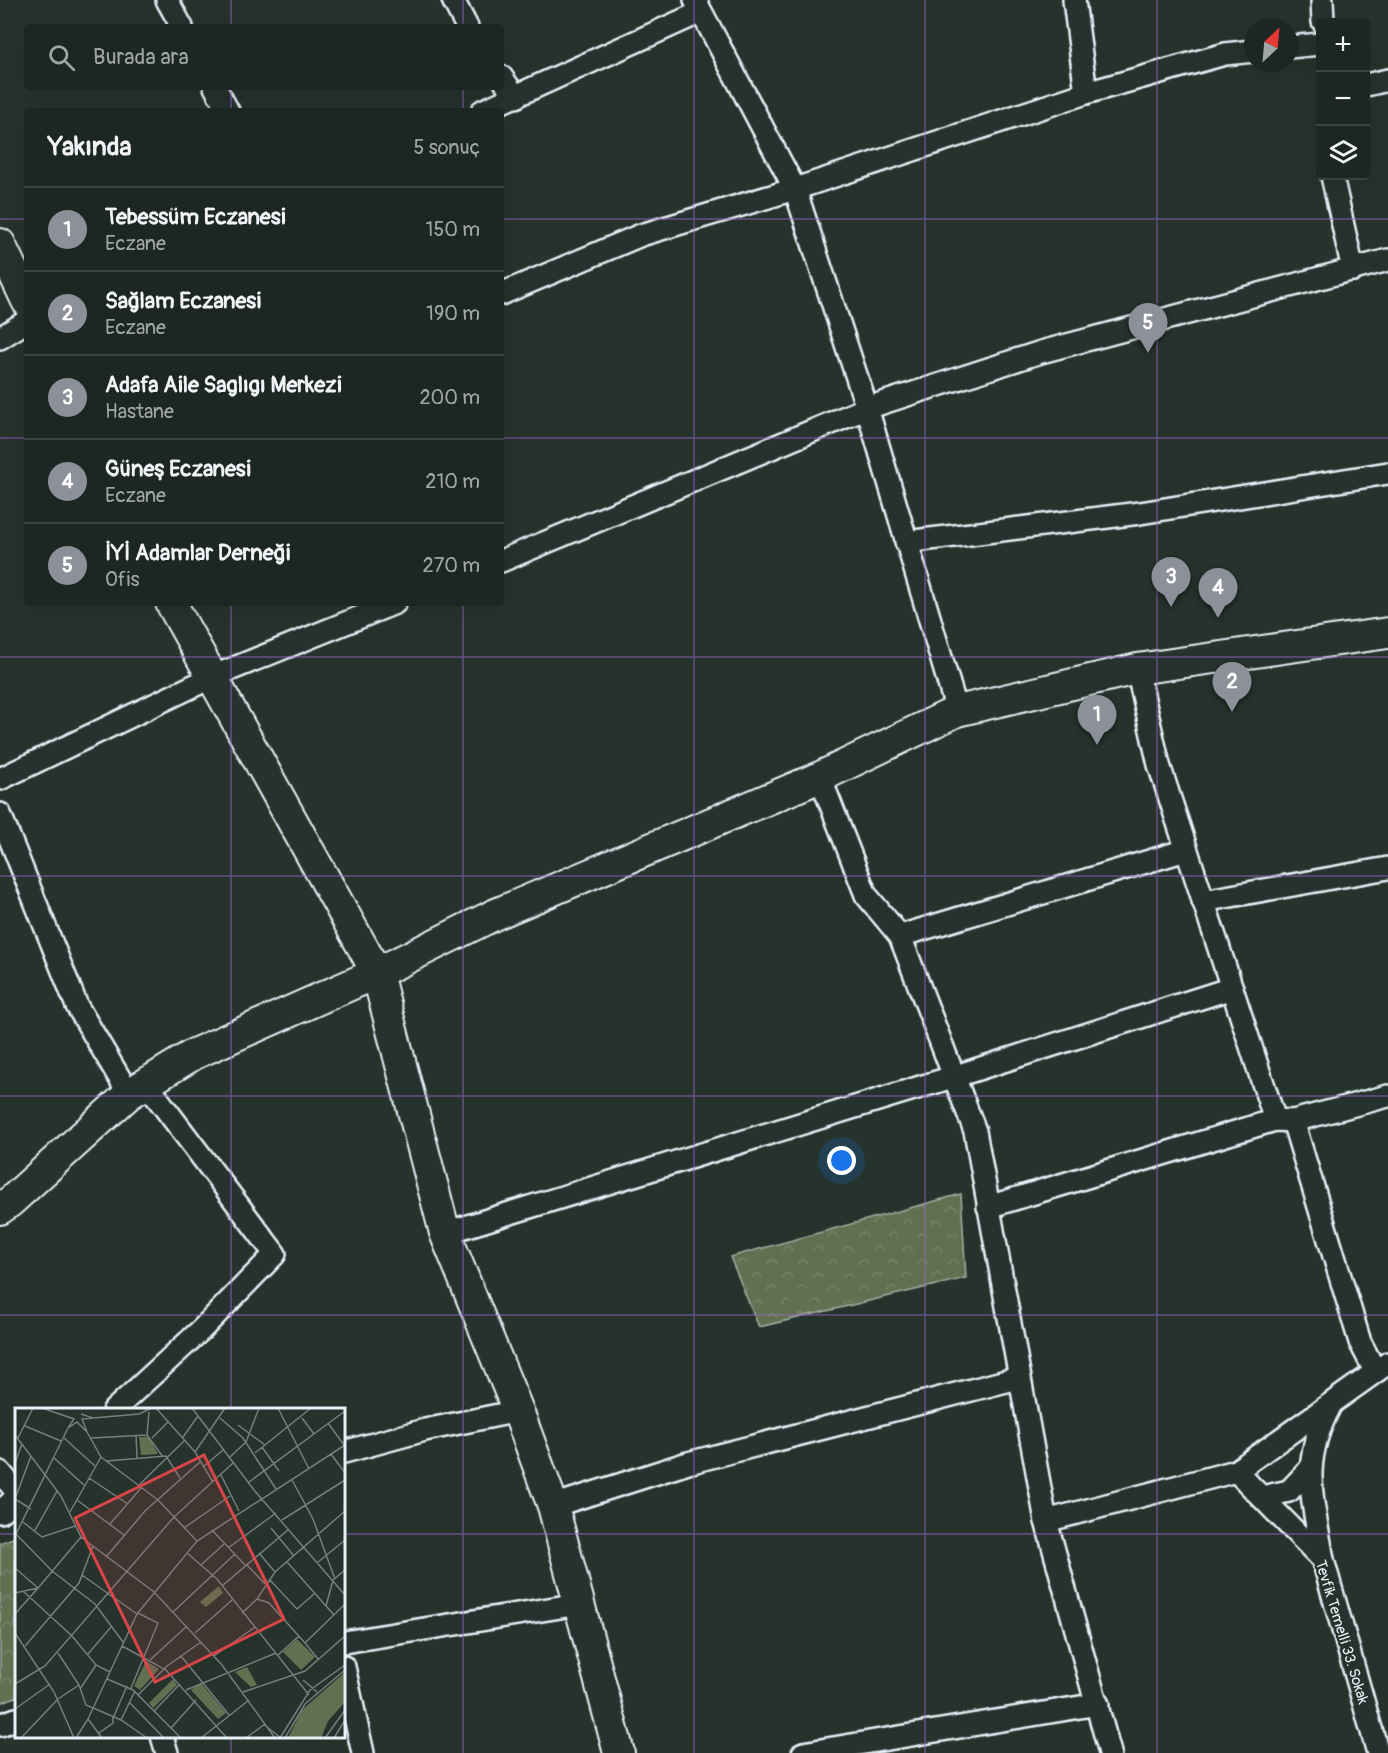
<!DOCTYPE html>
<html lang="tr">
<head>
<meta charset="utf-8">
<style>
	body { margin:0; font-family:Pangolin,sans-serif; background:#252e2a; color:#f1f3f6 }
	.controls { position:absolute; right:18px; top:18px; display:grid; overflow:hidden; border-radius:6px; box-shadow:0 6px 24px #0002 }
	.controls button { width:54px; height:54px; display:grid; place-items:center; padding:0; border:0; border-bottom:2px solid #3a4340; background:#1c2622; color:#f1f3f6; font:30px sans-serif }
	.compass { position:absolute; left:1244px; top:18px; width:54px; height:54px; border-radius:50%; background:#1c2622; box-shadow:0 6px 24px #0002; rotate:26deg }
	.you { position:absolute; left:842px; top:1161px; width:21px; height:21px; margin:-15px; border:4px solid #fff; border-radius:50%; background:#1a73e8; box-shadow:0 0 0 9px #1a73e833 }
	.badge { display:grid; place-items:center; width:39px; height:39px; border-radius:50%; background:#8c9099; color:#fff; font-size:20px; font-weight:700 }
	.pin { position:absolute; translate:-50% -50px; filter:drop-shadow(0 2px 3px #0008) }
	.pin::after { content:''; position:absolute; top:32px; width:21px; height:18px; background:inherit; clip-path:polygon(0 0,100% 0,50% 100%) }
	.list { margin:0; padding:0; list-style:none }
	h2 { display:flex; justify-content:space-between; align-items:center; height:78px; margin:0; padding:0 24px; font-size:26px }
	h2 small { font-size:20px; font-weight:400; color:#a0a5a5 }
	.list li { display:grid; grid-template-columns:39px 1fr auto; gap:18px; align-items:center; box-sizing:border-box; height:84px; padding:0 24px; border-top:2px solid #3a4340 }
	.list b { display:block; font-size:22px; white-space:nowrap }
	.list p { margin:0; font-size:20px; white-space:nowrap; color:#a0a5a5 }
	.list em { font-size:20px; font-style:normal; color:#a0a5a5 }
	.icon { flex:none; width:33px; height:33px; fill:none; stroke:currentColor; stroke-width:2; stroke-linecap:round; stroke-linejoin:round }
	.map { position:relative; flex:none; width:1388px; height:1753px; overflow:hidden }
	.search { position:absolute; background:#1c2622; box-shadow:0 6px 24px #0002; left:24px; top:24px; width:480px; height:66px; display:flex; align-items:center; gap:15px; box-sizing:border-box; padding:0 21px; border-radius:6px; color:#a0a5a5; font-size:22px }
	.panel { position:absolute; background:#1c2622; box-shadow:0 6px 24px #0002; left:24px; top:108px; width:480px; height:498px; border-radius:6px }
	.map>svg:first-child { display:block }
	.forest { fill:url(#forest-crowns); stroke:#a4b0a4; stroke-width:1.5 }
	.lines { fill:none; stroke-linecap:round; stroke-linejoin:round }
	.minor-casing { stroke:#e8f1f8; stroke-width:26 }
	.secondary-casing { stroke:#e8f1f8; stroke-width:34 }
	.minor { stroke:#26332d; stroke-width:21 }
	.secondary { stroke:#26332d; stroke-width:30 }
	.grid { fill:none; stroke:#9c67d0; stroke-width:1.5; stroke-opacity:0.55 }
	.labels { text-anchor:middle; stroke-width:4.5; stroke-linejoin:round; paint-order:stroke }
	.street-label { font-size:15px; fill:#e8f1f8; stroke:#26332d }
	.inset-road { fill:none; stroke:#747f7e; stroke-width:1.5 }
	.view { fill:#d94647; fill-opacity:0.15; stroke:#d94647; stroke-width:3 }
	.inset-edge { fill:none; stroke:#e8f1f8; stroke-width:3 }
</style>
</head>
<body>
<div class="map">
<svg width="1388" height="1753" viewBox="0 0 1388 1753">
	<defs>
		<pattern id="forest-crowns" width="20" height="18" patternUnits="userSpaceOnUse" patternTransform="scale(1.5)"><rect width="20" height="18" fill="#607051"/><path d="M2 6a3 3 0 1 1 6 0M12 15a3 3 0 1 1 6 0" fill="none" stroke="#77856b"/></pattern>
	</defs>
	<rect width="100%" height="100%" fill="#26332d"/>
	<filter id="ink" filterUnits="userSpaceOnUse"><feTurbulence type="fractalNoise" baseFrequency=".0167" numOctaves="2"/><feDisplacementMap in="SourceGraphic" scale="12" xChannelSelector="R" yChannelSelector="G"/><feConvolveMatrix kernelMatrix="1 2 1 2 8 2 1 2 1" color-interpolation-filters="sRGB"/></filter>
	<g filter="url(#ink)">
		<g class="forest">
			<path d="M961,1194l5,84 -207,49 -29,-70z"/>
			<path d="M15,1537l1,160 -16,6v-160z"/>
		</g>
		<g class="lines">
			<g class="minor-casing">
				<g id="minor">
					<path d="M167,0l15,27"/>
					<path d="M453,0l14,27"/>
					<path d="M695,0l100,189 72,219 90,303"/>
					<path d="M1074,0l12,93"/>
					<path d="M1322,0l1,22"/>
					<path d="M1289,47l31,-3"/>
					<path d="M501,76l15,21"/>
					<path d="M1366,85l22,-5"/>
					<path d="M215,87l13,24"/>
					<path d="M482,111l219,-99"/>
					<path d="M1332,176l21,94"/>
					<path d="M501,294l140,-59 154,-46 291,-96 139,-39 28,-3"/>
					<path d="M0,338l27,-17"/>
					<path d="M906,542l234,-29 248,-40"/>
					<path d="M501,561l366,-153 174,-56 347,-92"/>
					<path d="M1137,669l22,96 116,355"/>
					<path d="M820,777l46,118 34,41 75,195 71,390 64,232"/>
					<path d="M0,779l212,-102 183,-74"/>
					<path d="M0,814l77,192 52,88"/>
					<path d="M1203,901l185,-33"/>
					<path d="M900,936l286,-86"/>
					<path d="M1293,1121l67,221 15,29"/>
					<path d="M988,1207l287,-87 18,1 95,-25"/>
					<path d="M445,1233l511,-157 276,-88"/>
					<path d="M114,1410l87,-80 74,-76 -129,-171"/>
					<path d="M344,1452l81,-22 93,-19"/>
					<path d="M1236,1471l87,89 55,193"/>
					<path d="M0,1472l16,19"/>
					<path d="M1262,1497l27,-6 20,-21"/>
					<path d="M553,1506l135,-43 330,-85"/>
					<path d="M0,1512l16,-14"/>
					<path d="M1046,1521l190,-50 152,-108"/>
					<path d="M1323,1560c-10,-62 -24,-95 7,-154"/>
					<path d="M344,1642l235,-38"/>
					<path d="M344,1667l19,86"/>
					<path d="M0,1725l16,-6"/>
					<path d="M162,1736l5,17"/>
					<path d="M803,1753l295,-49"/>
				</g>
			</g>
			<g class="secondary-casing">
				<g id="secondary">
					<path d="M0,244l27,57"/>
					<path d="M171,603l206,370 68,260 73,178 35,95 66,247"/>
					<path d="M0,1209l11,-8 118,-107 65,-40 183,-81 119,-59 324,-137 137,-66 180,-42 251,-36"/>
				</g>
			</g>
			<use href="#minor" class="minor"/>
			<use href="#secondary" class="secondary"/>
		</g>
	</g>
	<path class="grid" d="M231,0v27M463,0v27M694,0v1753M925,0v1753M1157,0v1753M231,87v24M463,87v24M0,219h27M501,219h887M0,438h27M501,438h887M231,603v807M463,603v1150M0,657h1388M0,876h1388M0,1096h1388M0,1315h1388M0,1534h16M344,1534h1044M231,1736v17"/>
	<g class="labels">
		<g class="street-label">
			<text transform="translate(1342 1632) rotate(73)" y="5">Tevfik Temelli 33. Sokak</text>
		</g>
	</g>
	<g transform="translate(15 1408)">
		<rect width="330" height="330" fill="#26332d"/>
		<path d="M124,29h10l9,17 -17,1zM204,178l4,7 -17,14 -6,-5zM282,231l18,18 -14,13 -18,-18zM131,253l13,8 -19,21 -6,-4zM232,259l10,18 -6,2 -16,-15zM158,271l4,6 -24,23 -4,-5zM186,275l25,30 -8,6 -27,-29z" fill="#607051"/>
		<path d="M330,264v30l-17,19 -7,17h-33l14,-28z" fill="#607051"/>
		<path class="inset-road" d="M27,0l32,11 -6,9 9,-6 10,10 -5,-13 11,-1 -12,-4M141,0l39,44 18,30M177,0l62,82 91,105M263,0l31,61M78,10l46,-4 13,-6M205,10l23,20 33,51M287,10l12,16M313,15l16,22M223,17l27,20M10,18l36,15M72,24l14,25 57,43 39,41M0,27l46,61 20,41 73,55 68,73 45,62M121,27l1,23M132,27l16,22M48,29l32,29M168,29l15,-21M3,30l15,-30M76,30l56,-3 2,-23M137,30l16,-16M247,39l17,24M180,44l30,-44M240,45l56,-45M316,46l14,19M215,49l16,-15 13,-34M39,50l30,27M92,53l59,-5 14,22M0,55l7,-19M188,59l20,-17M206,67l18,36M74,70l39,26M277,72l21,39 22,60M234,74l96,-71M123,78l47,-46M0,91l16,-43M0,91l16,10M62,92l47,35M55,104l31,-55M267,112l63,-40M8,114l19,15 33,-11M95,116l31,-36M169,120l46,-32M256,120l23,28M197,122l33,35M19,124l23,-41M0,125l37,38 43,33 28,38M0,128l53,-108M213,140l48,-35M172,145l30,26 92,116M244,145l16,19M91,149l39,-46 55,-49M272,154l47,53M303,154l27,-22M231,156l19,20M186,157l23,-21M0,160l23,20 -23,26M67,167l55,39M254,171l28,30 17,-15M207,178l67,-57M8,183l49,45 24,29 14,7M0,185l23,-5 43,-51M242,191l12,4 36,40M311,198l7,-26 12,-10M158,204l62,-58M227,205l15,-14 18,-27 70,-61M0,225l39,59 20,46M180,225l37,-33M10,238l54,-63 14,-37M107,238l44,24 61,68M43,245l21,32 7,20 35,15 26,18M73,246l23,-27M263,247l21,-19M166,248l48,59M199,248l41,-29M303,251l-13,-16 40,-39M135,252l37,-34M92,271l26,11 48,48M288,272l14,12M0,276l30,-18 129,-149 59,-54M116,280l27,-65 -20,-10M65,281l16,-24M171,282l90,-37M228,284l62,-21 40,-35M123,287l29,-29 34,-24M114,294l35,36M0,301l35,-25M139,303l26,-27M99,308l13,-30M73,311l14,19M106,312l14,-29M156,320l25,-28M84,325l14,-10v-6M6,330l37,-39 21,-14M61,330l12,-19 49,-105 60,-73 148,-96M186,330l48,-38M231,330l19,-14M260,330l-8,-11 14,11M265,330l30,-48 35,-25M270,330l20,-34 40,-34M310,330l20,-28M319,330l11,-18"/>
		<path class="view" d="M189,47l80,164 -129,63 -80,-164z"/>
		<rect width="330" height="330" class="inset-edge"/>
	</g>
</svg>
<div class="controls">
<button>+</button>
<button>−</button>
<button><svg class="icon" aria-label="layers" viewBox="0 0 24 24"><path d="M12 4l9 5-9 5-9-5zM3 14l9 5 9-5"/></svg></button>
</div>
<svg class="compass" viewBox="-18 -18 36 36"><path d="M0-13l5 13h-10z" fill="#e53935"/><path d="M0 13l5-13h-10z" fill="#a0a5a5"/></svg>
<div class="you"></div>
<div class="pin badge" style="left:1097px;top:745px">1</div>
<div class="pin badge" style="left:1232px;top:712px">2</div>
<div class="pin badge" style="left:1171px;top:607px">3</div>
<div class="pin badge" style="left:1218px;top:618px">4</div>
<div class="pin badge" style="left:1148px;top:353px">5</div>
<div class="search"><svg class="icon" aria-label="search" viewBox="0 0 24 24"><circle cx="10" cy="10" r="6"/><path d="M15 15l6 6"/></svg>Burada ara</div>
<section class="panel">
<h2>Yakında<small>5 sonuç</small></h2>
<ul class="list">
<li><span class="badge">1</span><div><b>Tebessüm Eczanesi</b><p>Eczane</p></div><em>150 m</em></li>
<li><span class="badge">2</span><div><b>Sağlam Eczanesi</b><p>Eczane</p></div><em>190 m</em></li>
<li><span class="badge">3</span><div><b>Adafa Aile Saglıgı Merkezi</b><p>Hastane</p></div><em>200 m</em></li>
<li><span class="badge">4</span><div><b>Güneş Eczanesi</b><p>Eczane</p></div><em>210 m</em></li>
<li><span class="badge">5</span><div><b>İYİ Adamlar Derneği</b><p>Ofis</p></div><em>270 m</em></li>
</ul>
</section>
</div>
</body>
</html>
